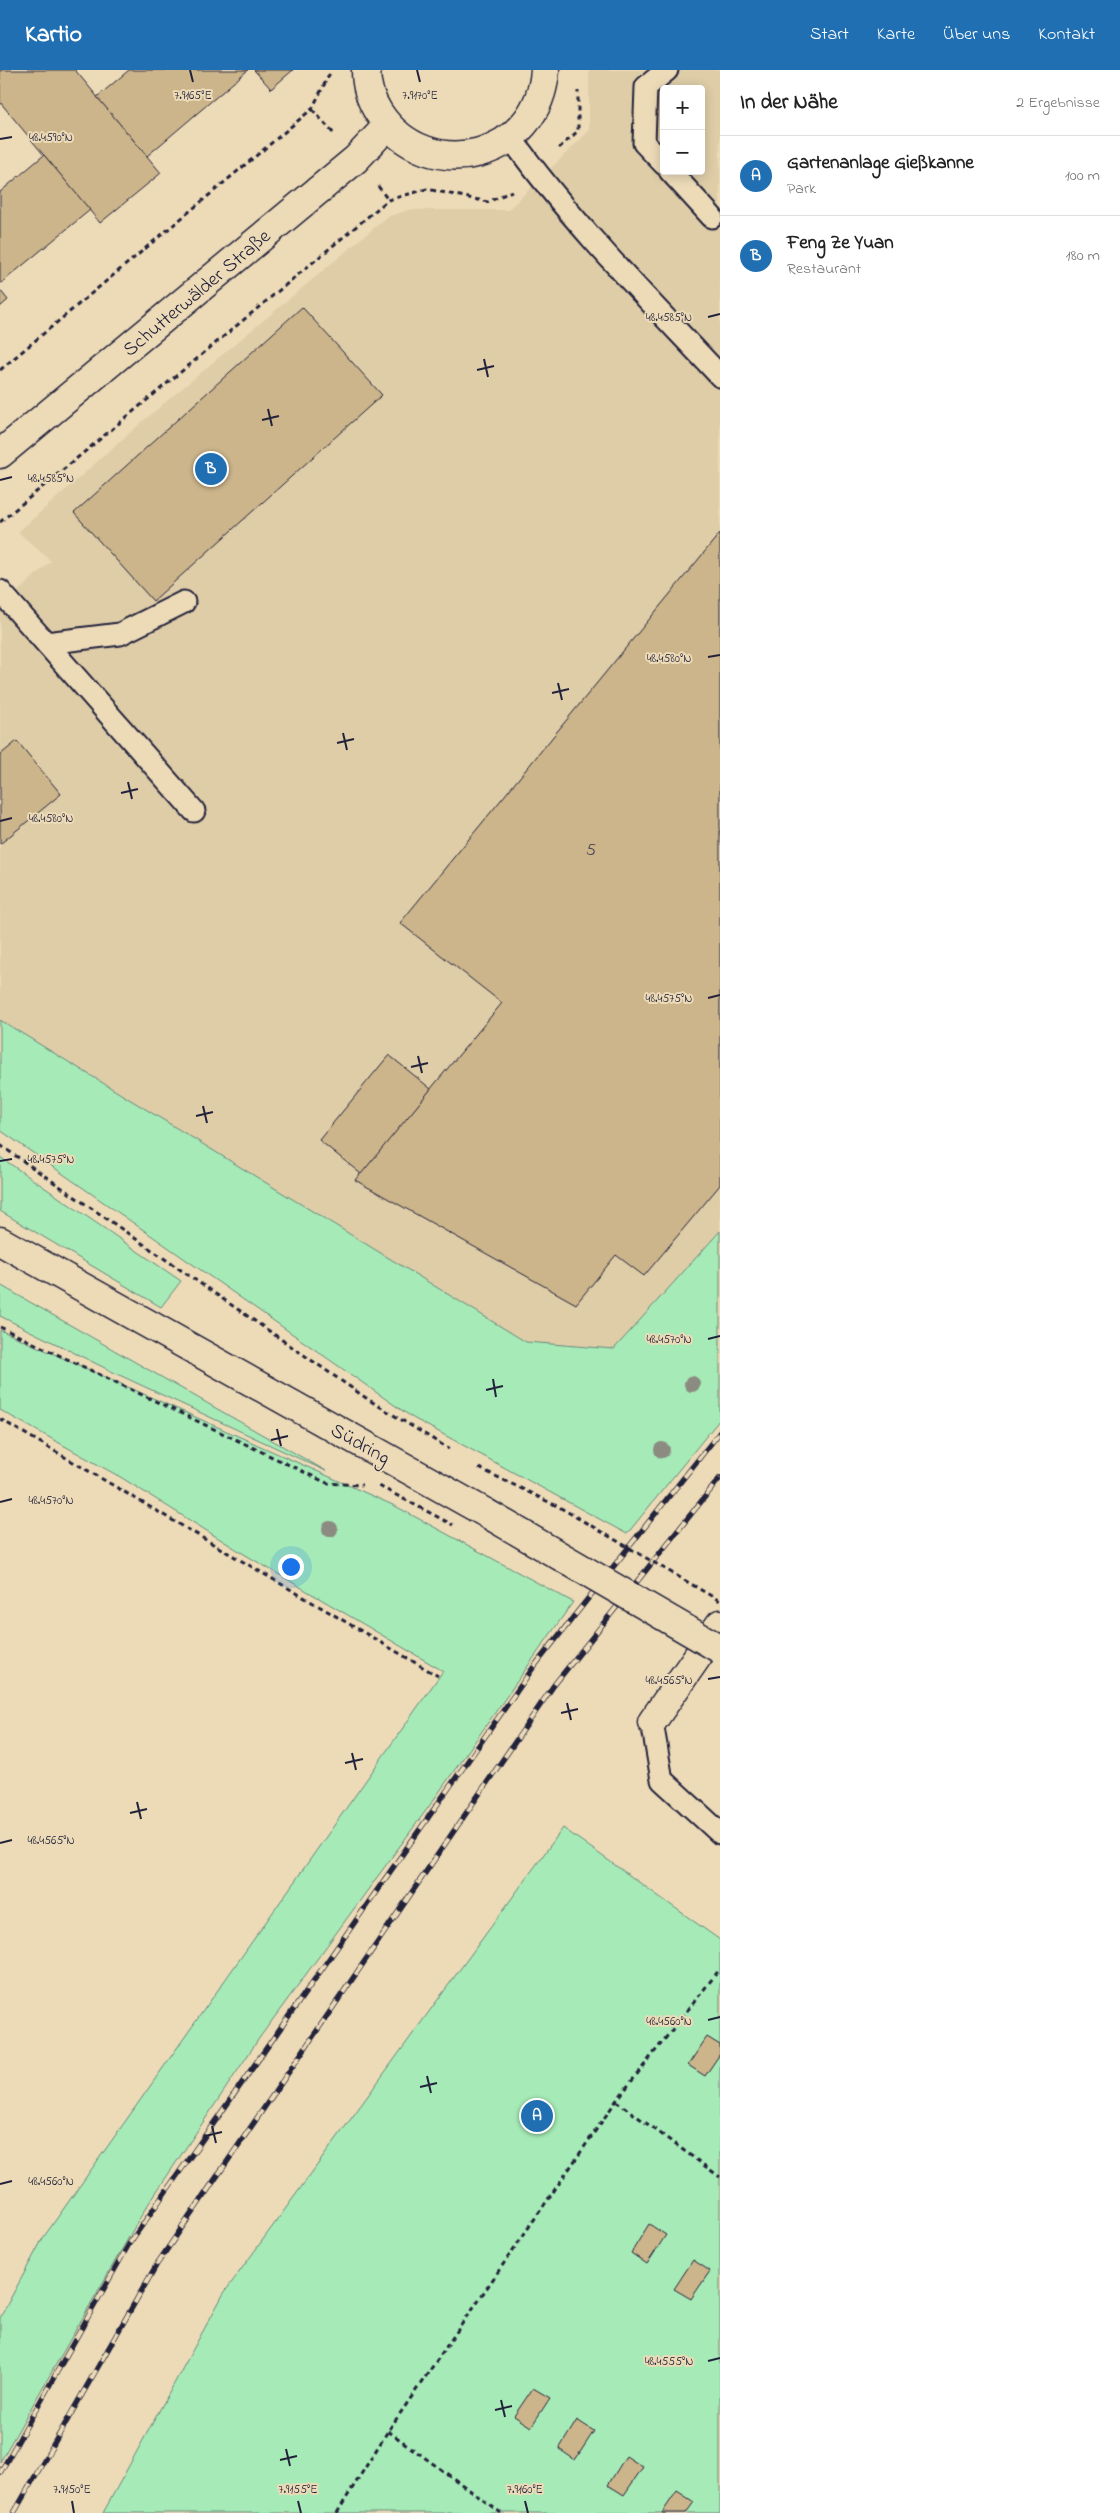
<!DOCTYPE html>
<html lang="de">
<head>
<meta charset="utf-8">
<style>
	body { margin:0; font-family:"Indie Flower",sans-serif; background:#f2f2f2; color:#222 }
	.controls { position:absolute; right:15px; top:15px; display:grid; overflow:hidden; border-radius:5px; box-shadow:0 2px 12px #0003 }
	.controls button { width:45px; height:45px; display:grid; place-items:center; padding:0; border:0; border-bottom:1px solid #e0e0e0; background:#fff; color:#222; font:25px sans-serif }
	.you { position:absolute; left:290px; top:1496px; width:18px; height:18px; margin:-12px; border:4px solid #fff; border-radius:50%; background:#1a73e8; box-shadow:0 0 0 8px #1a73e833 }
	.badge { display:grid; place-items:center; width:32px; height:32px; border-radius:50%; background:#1f6fb2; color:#fff; font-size:16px; font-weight:700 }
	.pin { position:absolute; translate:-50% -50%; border:2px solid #fff; box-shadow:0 1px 5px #0006 }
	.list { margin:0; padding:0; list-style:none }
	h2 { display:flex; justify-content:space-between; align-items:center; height:65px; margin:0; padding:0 20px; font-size:21px }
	h2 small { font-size:16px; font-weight:400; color:#767676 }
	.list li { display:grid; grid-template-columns:32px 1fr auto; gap:15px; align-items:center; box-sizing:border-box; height:80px; padding:0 20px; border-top:1px solid #e0e0e0 }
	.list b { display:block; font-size:19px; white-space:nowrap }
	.list p { margin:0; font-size:16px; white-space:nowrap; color:#767676 }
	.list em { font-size:16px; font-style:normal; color:#767676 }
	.map { position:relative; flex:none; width:720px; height:2443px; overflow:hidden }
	header { display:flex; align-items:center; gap:30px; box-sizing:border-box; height:70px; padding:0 25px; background:#1f6fb2; color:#fff }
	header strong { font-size:24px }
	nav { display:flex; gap:28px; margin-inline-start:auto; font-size:18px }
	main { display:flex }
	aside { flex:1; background:#fff }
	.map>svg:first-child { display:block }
	.built { fill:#dfcda8; fill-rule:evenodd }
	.green { fill:#a6ebb7; stroke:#648679 }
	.building { fill:#ccb58b; stroke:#22223b }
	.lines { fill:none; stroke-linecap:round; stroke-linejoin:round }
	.lane-casing { stroke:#22223b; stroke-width:25 }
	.street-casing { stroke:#22223b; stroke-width:31 }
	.secondary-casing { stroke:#22223b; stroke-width:31 }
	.path { stroke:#22223b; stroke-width:3; stroke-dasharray:5 4; stroke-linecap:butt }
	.lane { stroke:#eddbb8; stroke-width:21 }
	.street { stroke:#eddbb8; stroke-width:28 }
	.secondary { stroke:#eddbb8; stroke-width:28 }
	.rail-casing { stroke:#22223b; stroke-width:5.5 }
	.rail { stroke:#eddbb8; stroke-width:4; stroke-dasharray:11; stroke-linecap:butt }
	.secondary-bridge-casing { stroke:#22223b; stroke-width:31; stroke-linecap:butt }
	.path-bridge { stroke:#22223b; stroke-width:3; stroke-dasharray:5 4; stroke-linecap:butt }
	.secondary-bridge { stroke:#eddbb8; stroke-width:28 }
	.tree { fill:#8c8b81 }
	.ticks { fill:none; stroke:#22223b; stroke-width:2 }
	.labels { text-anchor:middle; stroke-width:4; stroke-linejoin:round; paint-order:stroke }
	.number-label { font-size:18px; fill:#4c474f }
	.street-label { font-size:20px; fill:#22223b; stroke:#eddbb8 }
	.ticks-label { font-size:12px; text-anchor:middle; fill:#22223b; stroke:#eddbb8; stroke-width:4; stroke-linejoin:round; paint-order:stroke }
</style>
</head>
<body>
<header>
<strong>Kartio</strong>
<nav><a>Start</a><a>Karte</a><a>Über uns</a><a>Kontakt</a></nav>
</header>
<main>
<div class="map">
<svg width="720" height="2443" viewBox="0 0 720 2443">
	<rect width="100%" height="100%" fill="#eddbb8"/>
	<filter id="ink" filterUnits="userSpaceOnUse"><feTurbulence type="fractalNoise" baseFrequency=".02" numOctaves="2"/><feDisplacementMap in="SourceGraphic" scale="10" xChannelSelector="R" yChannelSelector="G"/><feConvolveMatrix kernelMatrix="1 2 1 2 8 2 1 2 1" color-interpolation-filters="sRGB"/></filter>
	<g filter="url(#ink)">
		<path class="built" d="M589,0h131v1161l-106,118 -88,-7 -526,-322v-412l51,-47 -33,-29 125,-111 244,-204 21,-7h100l81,-79zM664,19h37v82h-37z"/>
		<g class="green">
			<path d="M0,950l526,322 88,7 106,-118v188l-93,115 -214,-116 -413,-288z"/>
			<path d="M0,1087l181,124 -20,26 -161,-96z"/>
			<path d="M0,1215l326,186 -211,-98 -115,-57z"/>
			<path d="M0,1260l395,176 178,96 -143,203 -170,232 -115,172 -145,253v-144l43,-80 400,-567 -199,-117 -122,-76 -122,-68z"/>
			<path d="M563,1758l157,112v573h-617l121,-220z"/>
		</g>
		<g class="building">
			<path d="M0,0h75l86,103 -61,50 -100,-121z"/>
			<path d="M129,0h119l-101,86 -50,-59z"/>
			<path d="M254,0h39l-22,19z"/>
			<path d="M44,85l46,55 -90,74v-92z"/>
			<path d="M0,220l8,10 -8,7z"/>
			<path d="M302,237l80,88 -229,206 -79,-88z"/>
			<path d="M720,463v652l-76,91 -28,-21 -40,49 -221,-124 147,-177 -102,-80z"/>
			<path d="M17,671l44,53 -61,50v-89z"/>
			<path d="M389,985l42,34 -70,85 -42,-34z"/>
			<path d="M707,1967l13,8v9l-15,22 -17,-11z"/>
			<path d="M649,2154l17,11 -19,29 -16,-11z"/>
			<path d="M693,2190l17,11 -19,28 -17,-10z"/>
			<path d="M533,2318l17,10 -19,29 -17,-11z"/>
			<path d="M577,2350l17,11 -19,29 -16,-11z"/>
			<path d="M626,2386l17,11 -19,28 -16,-10z"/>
			<path d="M677,2421l17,11 -8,11h-24z"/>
		</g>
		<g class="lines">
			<g class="lane-casing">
				<g id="lane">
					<path d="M511,68c61,85 137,161 209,238"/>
					<path d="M664,94l-20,-21 2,-56 21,-17"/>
					<path d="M670,101l42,46"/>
					<path d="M0,521l194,220"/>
					<path d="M46,573l74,-9 64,-32"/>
					<path d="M652,1652l10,58 58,53"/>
				</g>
			</g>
			<g class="street-casing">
				<path id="street" d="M652,1652l68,-98"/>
			</g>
			<g class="secondary-casing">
				<g id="secondary">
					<path d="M366,0c0,15 5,31 13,43 49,74 160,46 166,-43"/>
					<path d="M0,384l356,-295 31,-33"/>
					<path d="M0,1171l486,272"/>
				</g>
			</g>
			<g class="path">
				<path d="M312,39l22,25"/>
				<path d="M559,78l19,-17v-40"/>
				<path d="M378,116l10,14"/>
				<path d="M0,300l312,-261 18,-36"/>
				<path d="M0,452l388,-322 39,-11 61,13 24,-11"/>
				<path d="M0,1075l369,255 80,49"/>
				<path d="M0,1257l327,156 35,2"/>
				<path d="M0,1349l438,257"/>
				<path d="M616,2031l104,76"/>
				<path d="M388,2361l113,82"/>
				<path d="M337,2443l51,-82 228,-330 104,-132"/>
			</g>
			<use href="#lane" class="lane"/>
			<use href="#street" class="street"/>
			<use href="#secondary" class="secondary"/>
			<g class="rail-casing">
				<g id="rail">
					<path d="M0,2403l129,-229 404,-576 187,-236"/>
					<path d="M14,2443l143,-249 397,-579 166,-207"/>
				</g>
			</g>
			<use href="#rail" class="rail"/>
			<g class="secondary-bridge-casing">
				<path id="secondary-bridge" d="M486,1443l234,136"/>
			</g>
			<g class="path-bridge">
				<path d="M479,1398l80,39 161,94"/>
				<path d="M379,1416l74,39"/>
			</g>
			<use href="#secondary-bridge" class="secondary-bridge"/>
		</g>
		<g class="tree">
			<circle cx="692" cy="1314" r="8"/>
			<circle cx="662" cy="1380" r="8"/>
			<circle cx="330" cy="1459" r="8"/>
		</g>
	</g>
	<path class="ticks" d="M190,0l3,12M417,0l3,12M0,69l12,-2M708,247l12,-3M484,289l4,18M477,300l17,-4M268,339l4,17M262,350l17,-4M0,410l12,-3M708,587l12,-2M558,613l4,17M552,623l17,-4M343,663l4,17M337,673l17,-4M128,712l4,17M121,723l17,-4M0,751l12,-3M708,928l12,-3M418,986l4,17M411,997l17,-4M203,1036l4,17M196,1046l17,-4M0,1091l12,-2M708,1269l12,-3M493,1309l3,18M486,1320l17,-4M277,1359l4,17M271,1370l17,-4M0,1432l12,-3M708,1609l12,-2M567,1633l4,17M561,1643l17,-4M352,1683l4,17M345,1693l18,-4M137,1732l4,17M130,1743l17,-4M0,1773l12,-3M708,1950l12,-3M427,2006l4,17M420,2017l17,-4M212,2056l4,17M205,2066l17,-4M0,2114l12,-3M708,2291l12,-3M501,2330l4,17M495,2340l17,-4M286,2379l4,17M280,2390l17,-4M72,2431l2,12M298,2431l3,12M525,2431l3,12"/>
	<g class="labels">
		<g class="number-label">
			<text x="591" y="785">5</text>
		</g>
		<g class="street-label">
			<text transform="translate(196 222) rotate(-40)" y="7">Schutterwälder Straße</text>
			<text transform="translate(361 1373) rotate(29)" y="7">Südring</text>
		</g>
	</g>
	<g class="ticks-label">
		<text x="193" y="29">7.9165°E</text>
		<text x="420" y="29">7.9170°E</text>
		<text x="51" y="71">48.4590°N</text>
		<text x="669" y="251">48.4585°N</text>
		<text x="51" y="412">48.4585°N</text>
		<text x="669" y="592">48.4580°N</text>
		<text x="51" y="752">48.4580°N</text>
		<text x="669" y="932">48.4575°N</text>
		<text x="51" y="1093">48.4575°N</text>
		<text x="669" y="1273">48.4570°N</text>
		<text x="51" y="1434">48.4570°N</text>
		<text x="669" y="1614">48.4565°N</text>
		<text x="51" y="1774">48.4565°N</text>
		<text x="669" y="1955">48.4560°N</text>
		<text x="51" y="2115">48.4560°N</text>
		<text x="669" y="2295">48.4555°N</text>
		<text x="72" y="2423">7.9150°E</text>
		<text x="298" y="2423">7.9155°E</text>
		<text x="525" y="2423">7.9160°E</text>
	</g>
</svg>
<div class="controls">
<button>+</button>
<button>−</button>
</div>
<div class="you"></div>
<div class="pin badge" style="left:537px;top:2046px">A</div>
<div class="pin badge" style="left:211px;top:399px">B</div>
</div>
<aside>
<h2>In der Nähe<small>2 Ergebnisse</small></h2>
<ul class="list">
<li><span class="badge">A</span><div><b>Gartenanlage Gießkanne</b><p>Park</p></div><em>100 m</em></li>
<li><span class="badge">B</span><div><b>Feng Ze Yuan</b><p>Restaurant</p></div><em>180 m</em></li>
</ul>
</aside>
</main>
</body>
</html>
